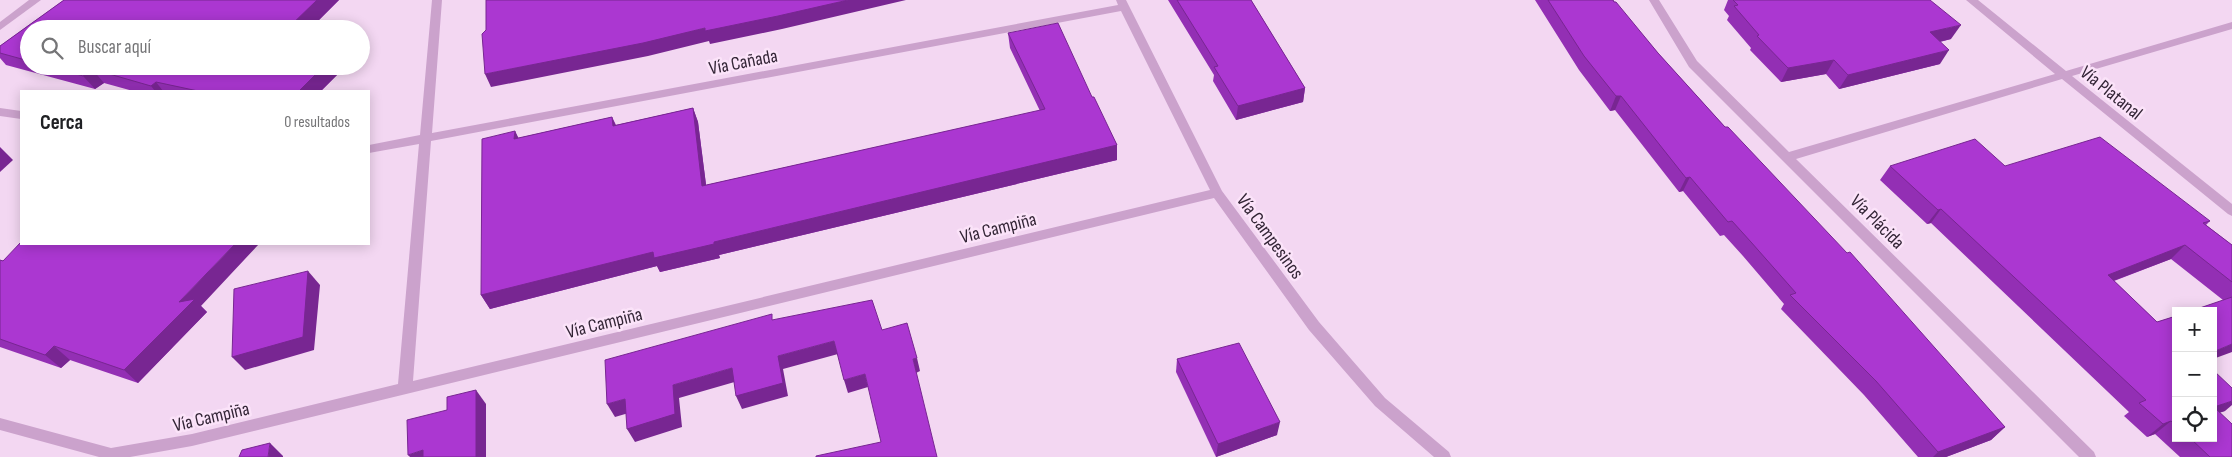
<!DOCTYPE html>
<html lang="es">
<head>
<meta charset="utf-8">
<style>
	body { margin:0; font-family:"Sofia Sans Condensed",sans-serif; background:#f6f6f6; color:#202124 }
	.controls { position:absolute; right:15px; bottom:15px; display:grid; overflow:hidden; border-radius:0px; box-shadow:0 2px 12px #0003 }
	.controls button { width:45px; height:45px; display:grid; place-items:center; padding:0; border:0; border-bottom:1px solid #e0e0e0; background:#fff; color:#202124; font:25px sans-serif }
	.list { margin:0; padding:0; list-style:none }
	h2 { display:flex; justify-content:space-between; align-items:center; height:65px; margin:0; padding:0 20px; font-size:21px }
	h2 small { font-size:16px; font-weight:400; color:#757577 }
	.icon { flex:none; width:28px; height:28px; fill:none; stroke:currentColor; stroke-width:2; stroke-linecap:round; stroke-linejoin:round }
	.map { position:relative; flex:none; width:2232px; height:457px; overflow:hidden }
	.search { position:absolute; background:#fff; box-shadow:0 2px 12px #0003; left:20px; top:20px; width:350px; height:55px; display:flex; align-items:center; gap:12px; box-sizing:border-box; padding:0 18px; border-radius:28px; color:#757577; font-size:19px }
	.panel { position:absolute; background:#fff; box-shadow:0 2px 12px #0003; left:20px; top:90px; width:350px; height:155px; border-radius:0px }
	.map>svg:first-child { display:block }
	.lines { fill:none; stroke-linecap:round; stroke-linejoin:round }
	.minor { fill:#cba2cc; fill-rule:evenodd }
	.wall { fill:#932fb4 }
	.shaded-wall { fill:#782692 }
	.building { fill:#ab37d1; stroke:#782692 }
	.labels { text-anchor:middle; stroke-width:5; stroke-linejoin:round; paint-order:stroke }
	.street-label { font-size:19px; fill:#332536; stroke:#fbe3f9 }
</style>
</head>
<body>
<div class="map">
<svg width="2232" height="457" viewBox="0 0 2232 457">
	<rect width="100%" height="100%" fill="#f3d7f2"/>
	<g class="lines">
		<g class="minor">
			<path d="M29,0h12l-41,30v-8z"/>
			<path d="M432,0h10l-10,133 686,-128 -2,-5h10l96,191 97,131 66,76 64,54 2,5h-17l-59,-51 -66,-76 -95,-132 -1022,248 -62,11h-31l-99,-27v-12l111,30 81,-14 206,-50 21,-240 -50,9v-8l51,-10zM1121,11l89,179 -797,191 18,-240z"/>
			<path d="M1649,0h10l38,61 92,91 266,-78 -89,-74h12l88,71 166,-49v7l-160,47 160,128v12l-4,-2 -166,-135 -266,80 298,293 2,5h-17l-390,-390z"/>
			<path d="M0,108l21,3v8l-21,-3z"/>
		</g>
	</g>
	<g class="wall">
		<path d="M64,0h275l-29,29h-281v37h304l5,8 -17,17h-188l-29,-8 -9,6 -89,-24 -6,-7v-12z"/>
		<path d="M1168,0h83l54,88 -2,14 -67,18 -23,-39 1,-6z"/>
		<path d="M1535,0h78l45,53 67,74 280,300 -14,13 -45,17h-28l-54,-62 -83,-86 3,-5 -41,-48 -19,-21 -4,1 -37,-45 -4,1 -64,-82 -5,1 -31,-41z"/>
		<path d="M1728,0h202l21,39 -11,3v22l-101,25 -13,-15 -45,8 -31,-32 1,-2 -24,-28 2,-4 -5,-6z"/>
		<path d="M1008,33l84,64 25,48v15l-398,95 1,3 -60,14 -3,-6 -167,43 -9,-14 34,-164 3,7 94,-21 4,8 77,-17 5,14 8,63 334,-74 -30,-63z"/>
		<path d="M1890,166h115l205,55 -4,4 26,20v107l-9,-52 -52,-41 -57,22 43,41 19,-6v122h37v-68l12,41 -5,1 12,45h-52l-25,-23 -8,3 -23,-21 5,-4 -198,-189 -4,1 -47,-44z"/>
		<path d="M0,260l201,46 6,6 -69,71 -68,-23 -9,8 -61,-21z"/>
		<path d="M1177,359l100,76 -61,22 -40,-85z"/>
	</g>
	<g class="shaded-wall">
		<path d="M317,0h22l-29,29h-23z"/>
		<path d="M848,0h58l-124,29 -72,15 -1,-3 -61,15 -157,31 -6,-13 220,-46z"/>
		<path d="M1961,25l-10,14 -30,7 9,-14z"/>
		<path d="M1949,50l-9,14 -101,25 9,-14z"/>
		<path d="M1834,60l-8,14 -45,8 7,-14z"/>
		<path d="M324,66h9l5,8 -17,17h-22z"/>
		<path d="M92,69l12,14 -9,6 -12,-13z"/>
		<path d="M156,82l7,9h-8l-4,-5z"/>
		<path d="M1305,88l-2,14 -67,18 2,-14z"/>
		<path d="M1616,96h5l-6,14 -5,1z"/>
		<path d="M693,108l5,14 10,78 -6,-14z"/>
		<path d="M612,117l6,14 -5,-5z"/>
		<path d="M515,131l7,14 -8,-6z"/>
		<path d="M1117,145v15l-398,95 1,3 -60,14 -3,-6 -167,43 -9,-14 172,-43 61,-10z"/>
		<path d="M0,147l13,13 -13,12z"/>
		<path d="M1690,177l-7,14 -4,1 7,-14z"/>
		<path d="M1941,209l-10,14 -4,1 11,-14z"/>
		<path d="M235,244h24l-58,62 6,6 -69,71 -14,-13 55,-68z"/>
		<path d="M2185,245l-14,14 -77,29 14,-13z"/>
		<path d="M308,271l12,14 -6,65 -69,20 -13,-13z"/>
		<path d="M834,341l4,13 -55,15 5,27 -46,13 -6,-13 42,-40z"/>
		<path d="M2232,344v8l-19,7v-7z"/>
		<path d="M54,346l16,14 -9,8 -16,-13z"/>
		<path d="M917,358l3,13 -4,2 -3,-14z"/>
		<path d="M732,368l6,13 -59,17 3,29 -47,15 -8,-13 46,-44z"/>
		<path d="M865,374l3,13 -20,6 -4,-13z"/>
		<path d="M476,390l10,14v53h-10z"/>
		<path d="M625,399l7,13 -17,5 -8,-13z"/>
		<path d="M2232,401v4l-7,6 -12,4v-8z"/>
		<path d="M2171,421l-16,13 -8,3 16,-13z"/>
		<path d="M1280,422l-3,13 -61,22 2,-13z"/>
		<path d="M2005,427l-14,13 -45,17h-13l5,-5z"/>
		<path d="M270,443l13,13v1h-15z"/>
		<path d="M423,450l6,7h-19l-2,-2z"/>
	</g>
	<g class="building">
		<path d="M64,0h253l-30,29h-258v32l-29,-8v-7z"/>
		<path d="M486,0h362l-70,16 -73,15v-3l-62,15 -158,31 -3,-40 4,-4z"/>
		<path d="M1177,0h74l54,88 -67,18 -24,-39 4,-1z"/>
		<path d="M1548,0h65l1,2h2l42,51 67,74h3l119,126 3,-1 155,175 -67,25 -62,-71 -86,-86 6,-2 -45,-51 -19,-21 -4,1 -38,-45 -4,1 -65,-82h-5l-32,-40z"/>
		<path d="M1733,0h197l31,25 -31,7 19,18 -101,25 -14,-15 -46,8 -31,-32 2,-1 -25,-29 4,-1z"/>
		<path d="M1058,23l34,74h2l23,48 -403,97v2l-60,14 -1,-6 -172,43 1,-156 33,-8 -1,8 98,-22 1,9 80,-18 9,78 343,-77 -37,-76z"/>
		<path d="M49,66h275l-25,25h-101l-42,-9 -5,4 -59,-17 -9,7z"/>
		<path d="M2100,137l110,84 -7,2 29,22v37l-47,-37 -77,30 49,47 19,-6v109l-5,-4 -8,3 -24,-21 7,-3 -205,-191 -3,1 -48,-44 85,-27 30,27z"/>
		<path d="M21,242v2h214l-56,58 16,-3 -71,71 -70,-24 -9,9 -45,-16v-79l3,1z"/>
		<path d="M308,271l-5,66 -71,20 2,-68z"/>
		<path d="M2232,297v47l-19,8v-41h-22z"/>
		<path d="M872,300l10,30 25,-7 10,35 -4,1 24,98h-121v-1l65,-14 -16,-68 -21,6 -10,-39 -56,15 5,27 -47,13 -4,-28 -59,17 2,29 -48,15 -2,-30 -18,5 -2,-44 167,-46v6z"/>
		<path d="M1239,343l41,79 -62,22 -41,-85z"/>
		<path d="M2213,370l19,18v13l-18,6 18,17v33h-22l-20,-19h23z"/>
		<path d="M476,390v67h-53v-7l-15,5 -1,-35 40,-10v-13z"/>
		<path d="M270,443l-2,14h-29l3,-7z"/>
	</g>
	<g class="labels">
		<g class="street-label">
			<text transform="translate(743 61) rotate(-11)" y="7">Vía Cañada</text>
			<text transform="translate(2112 92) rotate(39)" y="7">Vía Platanal</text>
			<text transform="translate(1878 221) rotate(45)" y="7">Vía Plácida</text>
			<text transform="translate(998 227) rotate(-14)" y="7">Vía Campiña</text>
			<text transform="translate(1271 236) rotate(54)" y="7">Vía Campesinos</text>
			<text transform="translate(604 322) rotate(-14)" y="7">Vía Campiña</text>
			<text transform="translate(211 416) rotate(-13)" y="7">Vía Campiña</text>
		</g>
	</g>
</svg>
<div class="controls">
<button>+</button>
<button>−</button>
<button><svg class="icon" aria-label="locate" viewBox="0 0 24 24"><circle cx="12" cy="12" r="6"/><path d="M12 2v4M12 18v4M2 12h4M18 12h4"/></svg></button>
</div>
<div class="search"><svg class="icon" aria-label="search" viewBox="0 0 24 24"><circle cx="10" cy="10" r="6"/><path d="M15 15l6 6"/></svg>Buscar aquí</div>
<section class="panel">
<h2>Cerca<small>0 resultados</small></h2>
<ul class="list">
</ul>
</section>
</div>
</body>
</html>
